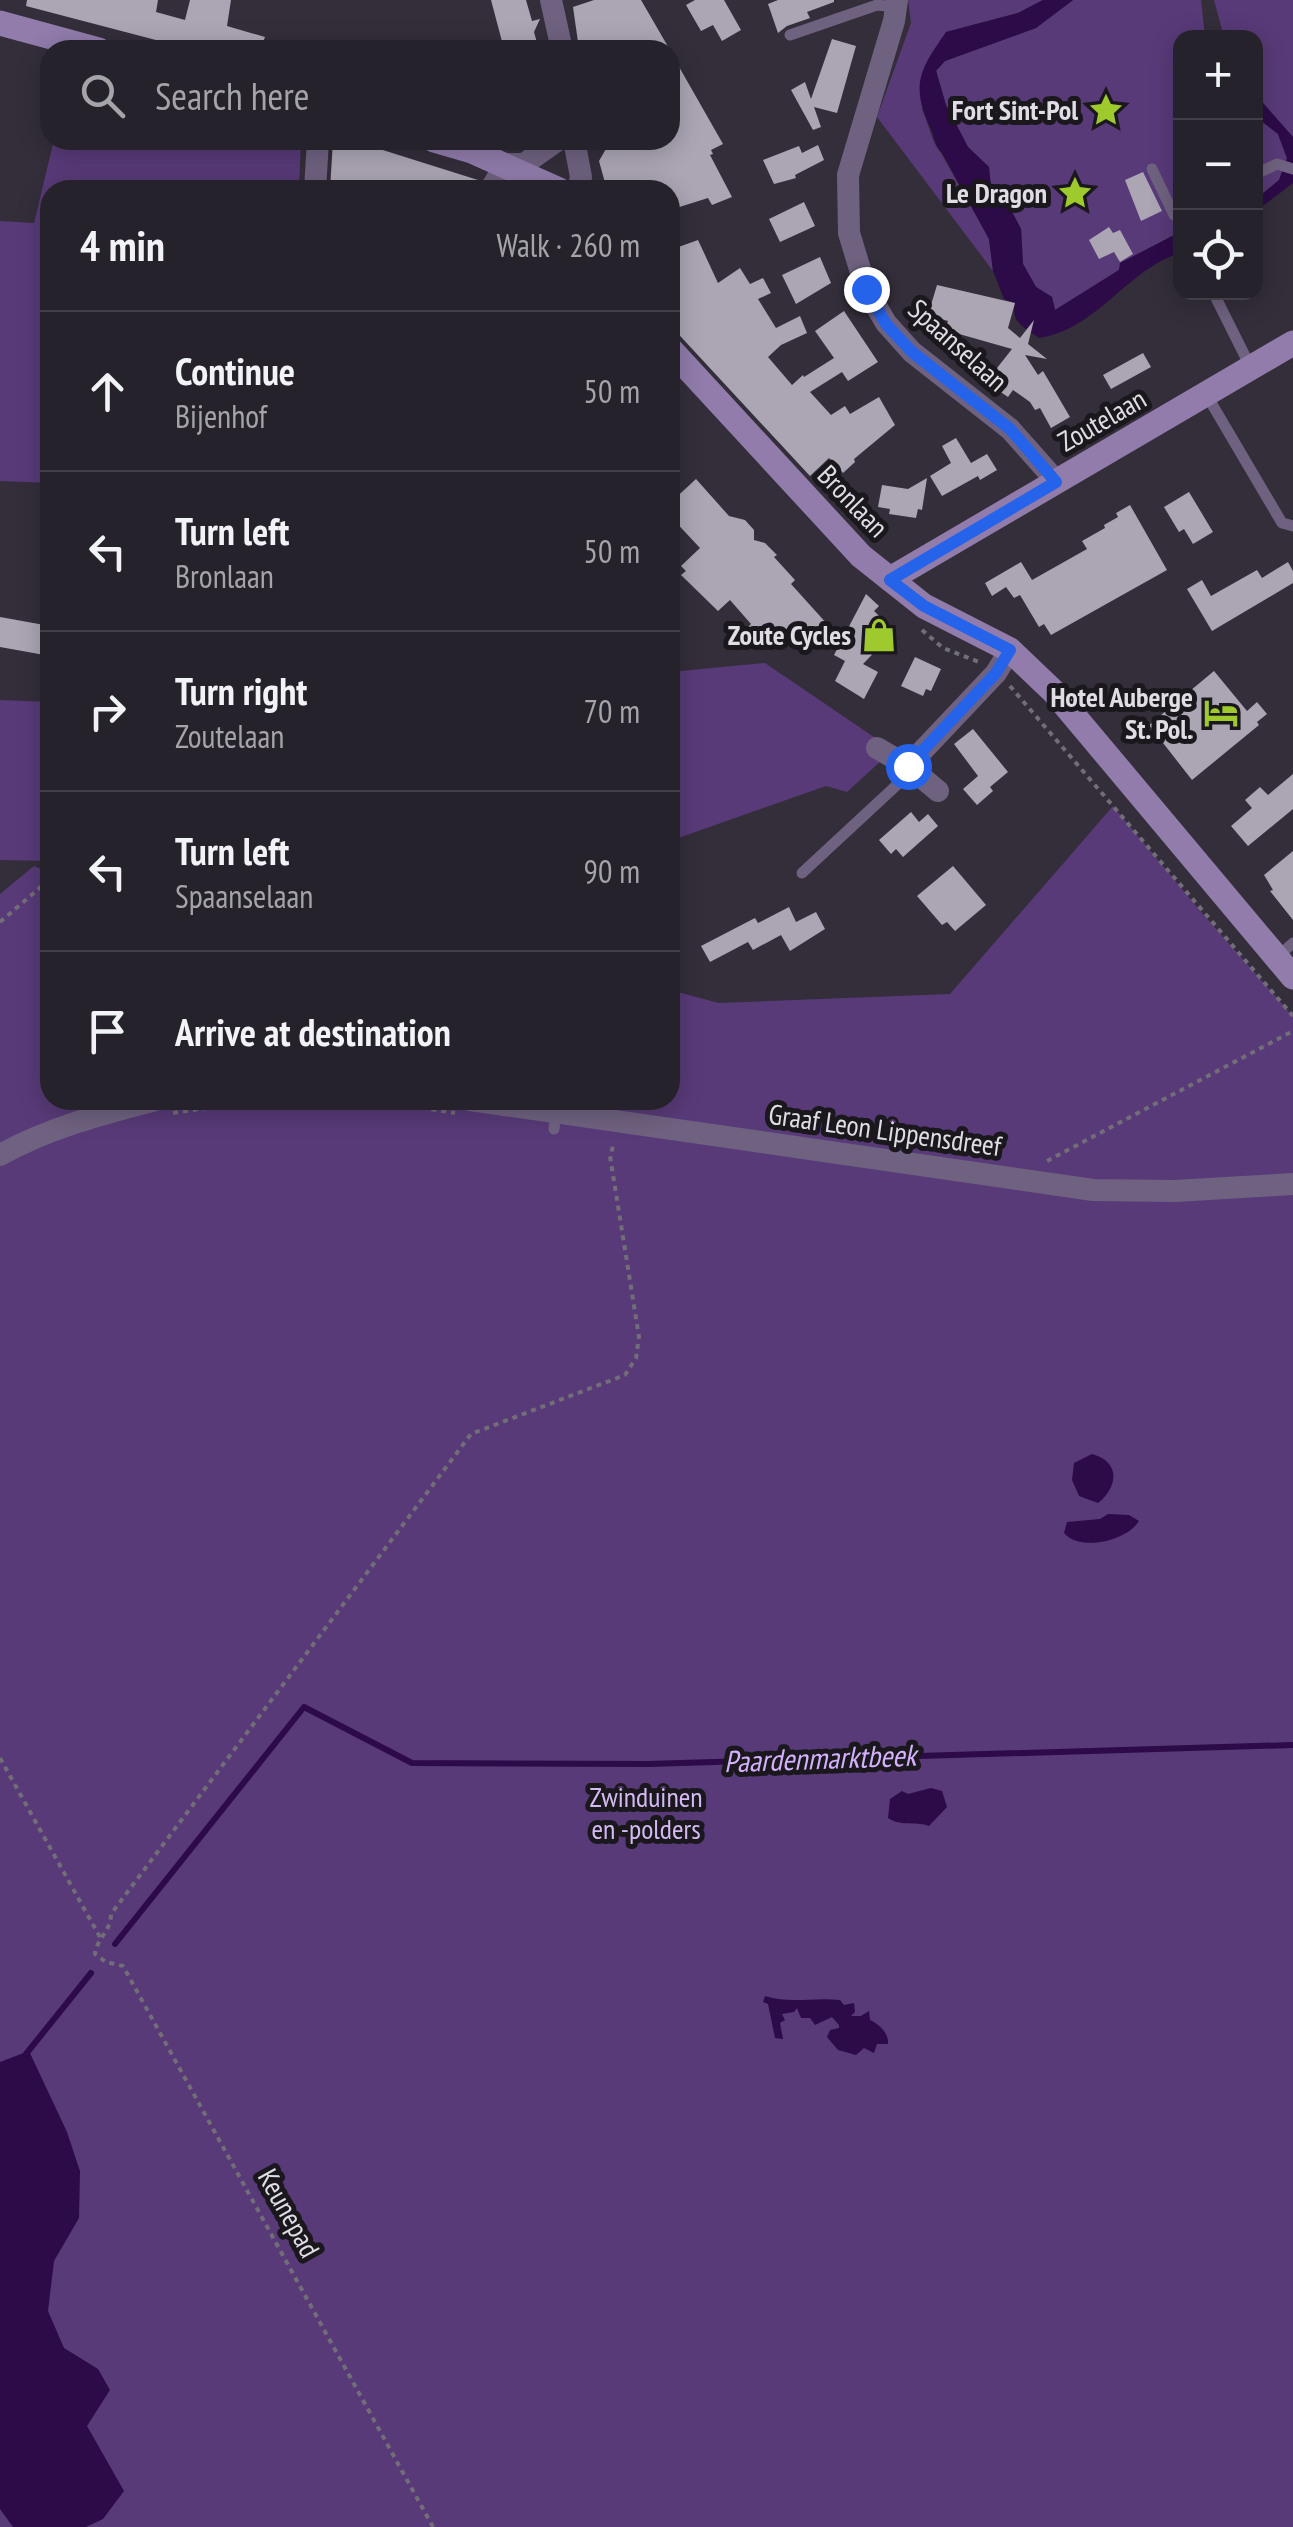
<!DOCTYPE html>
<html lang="en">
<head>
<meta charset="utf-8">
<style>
	body { margin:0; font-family:"PT Sans Narrow",sans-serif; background:#322f38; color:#f1f3f6 }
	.controls { position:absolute; right:30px; top:30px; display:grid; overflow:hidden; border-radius:20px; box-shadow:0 5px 25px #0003 }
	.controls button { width:90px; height:90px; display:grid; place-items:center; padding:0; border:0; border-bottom:2px solid #423f48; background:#26222c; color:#f1f3f6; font:50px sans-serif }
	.stop { position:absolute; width:30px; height:30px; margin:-22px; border:8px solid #2563eb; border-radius:50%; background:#fff }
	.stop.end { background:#2563eb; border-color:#fff; box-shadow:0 2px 10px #0008 }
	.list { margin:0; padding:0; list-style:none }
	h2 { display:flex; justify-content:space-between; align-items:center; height:130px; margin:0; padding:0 40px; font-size:42px }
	h2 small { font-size:32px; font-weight:400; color:#a4a4a9 }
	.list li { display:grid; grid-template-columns:65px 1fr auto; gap:30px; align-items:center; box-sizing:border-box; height:160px; padding:0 40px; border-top:2px solid #423f48 }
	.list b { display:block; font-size:38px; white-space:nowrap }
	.list p { margin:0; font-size:32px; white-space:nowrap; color:#a4a4a9 }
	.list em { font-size:32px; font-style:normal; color:#a4a4a9 }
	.icon { flex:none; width:55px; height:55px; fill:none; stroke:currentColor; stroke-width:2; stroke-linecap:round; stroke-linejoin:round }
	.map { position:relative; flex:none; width:1293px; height:2527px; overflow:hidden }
	.search { position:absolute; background:#26222c; box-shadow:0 5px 25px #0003; left:40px; top:40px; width:640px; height:110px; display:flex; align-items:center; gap:25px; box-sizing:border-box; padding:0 35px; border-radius:30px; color:#a4a4a9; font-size:38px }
	.panel { position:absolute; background:#26222c; box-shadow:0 5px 25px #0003; left:40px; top:180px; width:640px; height:930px; border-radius:30px }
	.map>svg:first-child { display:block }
	.green { fill:#583a78 }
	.water { fill:#2d0a48 }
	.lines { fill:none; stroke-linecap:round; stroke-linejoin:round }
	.stream { stroke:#2d0a48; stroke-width:6 }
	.building { fill:#aca6b4 }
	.path { stroke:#726e78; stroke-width:4; stroke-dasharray:5 5; stroke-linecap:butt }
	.lane { stroke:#6f6280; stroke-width:11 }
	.street { stroke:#6f6280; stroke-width:22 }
	.secondary { stroke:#917cac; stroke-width:25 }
	.route { stroke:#2563eb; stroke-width:12 }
	.labels { text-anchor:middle; stroke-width:10; stroke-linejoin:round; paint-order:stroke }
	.poi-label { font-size:28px; font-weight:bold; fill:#e0dde5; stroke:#1a181d; text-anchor:end }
	.street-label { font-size:28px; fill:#e0dde5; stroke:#1a181d }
	.park-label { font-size:28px; fill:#d3baf3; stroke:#1a181d }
	.water-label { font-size:30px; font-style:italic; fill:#d4b1fd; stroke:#1a181d }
</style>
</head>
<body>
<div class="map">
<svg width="1293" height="2527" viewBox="0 0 1293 2527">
	<rect width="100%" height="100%" fill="#332e3a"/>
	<g class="green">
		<path d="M908,0h135l-25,13 -72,19 -24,77c7,15 9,33 19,44l48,86 4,32 -116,-154 34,-94z"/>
		<path d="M1073,0h128l4,37 -25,1v194l-59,31 -2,7 -64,40 -3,-13 -16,-10 -13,-23 -2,-35 -11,-21 -19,-21 -2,-20 -21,-20 -22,-42 -10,-35 9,-9 91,-33z"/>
		<path d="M1214,0h79v137l-37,-42v-57l-32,-1z"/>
		<path d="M1256,117l22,17 9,24 -8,22 -17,14 -6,-1z"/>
		<path d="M54,140h247l-2,50h-249v293l-50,-2v-260l34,2z"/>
		<path d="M765,663l128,87 -46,42 -21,-6 -156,55v-169z"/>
		<path d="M0,700l50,2v159l-50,-1z"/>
		<path d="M1113,806l89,107 91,103v1511h-1293v-1633l34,-28 16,7v227h620v-110l49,13 231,-9z"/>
	</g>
	<g class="water">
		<path d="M1043,0h30l-37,28 -91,33 -9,10 10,34 22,42 21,20 2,20 19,21 11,21 2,35 13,23 16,10 3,13 64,-40 1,-7 60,-31v21c-54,17 -82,76 -141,85 -14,-10 -29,-16 -24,-35l-11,-4 -11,-28 -4,-32 -47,-86c-9,-9 -7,-17 -13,-28 -19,-42 -7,-58 17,-93l72,-19z"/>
		<path d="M1256,95l37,42v46l-37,28v-18l6,1 17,-14 8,-22 -9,-24 -22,-17z"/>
		<path d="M1092,1454c29,8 26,33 6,49l-19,-7 -7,-16 2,-17z"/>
		<path d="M1108,1514l21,1 10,6c-12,20 -59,31 -75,12l3,-11 33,-3z"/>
		<path d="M931,1788l11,3 5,16 -18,19c-11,-5 -28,1 -41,-8l2,-19 12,-8 6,3z"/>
		<path d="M765,1996c25,8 49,1 75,4l4,5 10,-2 1,9 -4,4h10l8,-5 1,9c9,4 19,13 18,24h-11l-3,9 -10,-5 -8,7 -18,-5 -11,-13 3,-7 9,-2v-3l-7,-8 -17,8 -5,-7h-9l-4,-10 -3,4 -12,2 3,6 -5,3 3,16 -8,-1 -7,-34 -5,-2z"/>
		<path d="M29,2051l38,81 13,39 -1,47 -25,43 -6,50 16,37 34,21 12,21 -23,36 37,65 -21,28 -17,8h-73l-13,-18v-447z"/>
	</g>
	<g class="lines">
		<g class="stream">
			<path d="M115,1944l189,-237 108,56 236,1 645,-19"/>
			<path d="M26,2054l65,-81"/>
		</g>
	</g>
	<g class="building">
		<path d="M27,0h131l-2,12 29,8 5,-20h41l-4,26 38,11 -5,13h-66l-168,-44z"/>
		<path d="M491,0h35l6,21 8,-2 -6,13 5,18 -35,-1z"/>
		<path d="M594,0h47l29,50h-88l-4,-8 -5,-35z"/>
		<path d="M695,0h29l17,30 -19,11 -9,-16 -12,6 -15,-26z"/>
		<path d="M778,0h56v2l-27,10 3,6 -23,8 -9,7 -10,-29z"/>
		<path d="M832,39l24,7 -19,67 -23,-6 7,20 -8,3 -22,-40 14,-8 6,17z"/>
		<path d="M670,51l53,93 -12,6 2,4 -3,1 22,42 -20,8 -4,-7 -38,12v-20h-63l-8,-29 12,-21h59z"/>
		<path d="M333,140h18l127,40 -3,10h-145z"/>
		<path d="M818,145l6,15 -29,15 1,3 -22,6 -11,-24 36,-14 3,7z"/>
		<path d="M1143,172l19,39 -21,10 -16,-41z"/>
		<path d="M804,202l11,24 -35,16 -11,-23z"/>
		<path d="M1109,227l4,6 7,-3 13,24 -13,8 -6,-10 -15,7 -10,-19z"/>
		<path d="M698,240l20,43 22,-15 10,16 13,-6 8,15 -13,6 18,29 24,-12 7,17 -26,12 -13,12 24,28 11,-10 1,2 30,-19 -19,-27 29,-20 34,51 -30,19 -6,-9 -32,20 21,23 14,-9 5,8 29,-17 16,28 -41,34 1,3 -12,11 -14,-15 -19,18 -140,-151v-75z"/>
		<path d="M820,257l11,26 -35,21 -14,-29z"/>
		<path d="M937,285l78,18 -7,25 12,10 14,-18 -6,24 19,15 -22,-4 13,20 5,-4 27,46 -19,11 -11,-20 -5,2 -5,-8 -17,-12 -5,7 -22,-15 26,-33 -67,-19 3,-9 -20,-6z"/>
		<path d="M1143,353l8,14 -40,22 -8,-14z"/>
		<path d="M956,438l15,25 16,-9 10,16 -17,10 -2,-4 -36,20 -12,-20 21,-13 -9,-17z"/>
		<path d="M927,478l-5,32 -4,-1 -2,9 -27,-4 1,-5 -12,-2 4,-22 26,4z"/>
		<path d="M696,479l33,37 16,4 9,10v10l11,3 12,12 -3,2 21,23 -4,4 37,41 -19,19 -19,-18 -20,19 -5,-5 -2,3 -15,-16 3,-3 -21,-24 -12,11 -37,-36 5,-4 -5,-5 19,-18 -30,-32v-13z"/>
		<path d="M1189,492l24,40 -20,12 -9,-15 -5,3 -15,-25z"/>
		<path d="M1130,505l37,65 -116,65 -7,-11 -5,3 -19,-32 -6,3 -8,-11 -14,9 -7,-13 36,-21 11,18 55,-31 -5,-8 23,-13 -1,-3 14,-8 -2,-4z"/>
		<path d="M1288,562l5,9v12l-81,48 -25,-42 15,-9 9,16 46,-26 5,8z"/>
		<path d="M866,594l13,12 -5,5 21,20 -32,33 15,8 -14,27 -29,-18 10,-20 -11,-6z"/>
		<path d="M0,617l50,9v30l-50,-9z"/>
		<path d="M915,657l26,12 -10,22 -5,-2 -3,7 -22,-10z"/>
		<path d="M1214,671l33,40 10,-9 10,12 -10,8 2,3 -67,55 -43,-55z"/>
		<path d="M973,729l35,43 -18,15 3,4 -16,14 -14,-16 15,-13 -24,-32z"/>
		<path d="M1293,774v35l-45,37 -17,-20 21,-18 -7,-8 15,-13 8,8z"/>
		<path d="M911,812l8,10 9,-8 10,12 -35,31 -7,-8 -5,5 -12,-14z"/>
		<path d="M1293,851v69l-23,-29 3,-1 -9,-15z"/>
		<path d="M953,866l33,39 -31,26 -8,-9 -5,3 -25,-29z"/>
		<path d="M789,907l7,15 20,-10 9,17 -35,22 -9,-16 -28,15 -5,-8 -38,20 -9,-16 54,-28 3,5z"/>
	</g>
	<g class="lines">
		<g class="path">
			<path d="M922,630l21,18 36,14"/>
			<path d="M1010,686l283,330"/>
			<path d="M0,922l50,-43"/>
			<path d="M312,1100l50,5 38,-1 55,9"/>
			<path d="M173,1113l86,-13"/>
			<path d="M1047,1161l246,-130"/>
			<path d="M0,1758l101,181"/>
			<path d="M433,2527l-310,-561 -17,-4 -11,-8c2,-16 16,-23 16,-40l360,-480 154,-59 11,-17 3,-21 -29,-181 4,-13"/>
		</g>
		<g class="lane">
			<path d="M790,35l87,-30 19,2"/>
			<path d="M1152,169l22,46"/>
			<path d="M1256,174l21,-10 16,5"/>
			<path d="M1213,292l38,76"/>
			<path d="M1206,394l76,129 11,3"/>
			<path d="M802,873l111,-103"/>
			<path d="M1276,958l17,-15"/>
			<path d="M554,1129l3,-29"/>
		</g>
		<g class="street">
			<path d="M551,0l11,50"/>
			<path d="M897,0l-3,21 -46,154 1,58 17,56 20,34 26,29 98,77 47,53"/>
			<path d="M574,140l7,37 -3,13"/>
			<path d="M315,190l3,-50"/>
			<path d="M490,190l16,-26h18l34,-24"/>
			<path d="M877,748l31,18 30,25"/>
			<path d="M908,766l88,-93 14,-23"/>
			<path d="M470,1100l623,90 82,1 118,-7"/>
			<path d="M0,1155c48,-27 102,-41 155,-55"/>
		</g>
		<g class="secondary">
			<path d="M0,23l99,27"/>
			<path d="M434,140l38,11 87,39"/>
			<path d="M670,349l191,207 63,50 86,44 44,42 239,285"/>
			<path d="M890,579l403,-236"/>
		</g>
	</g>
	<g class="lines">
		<path class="route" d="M866,289l20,35 26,28 98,77 46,53 -166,98 34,26 86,44 -14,23 -88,93"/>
	</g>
	<defs>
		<g id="sight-bare" transform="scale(2.7)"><path d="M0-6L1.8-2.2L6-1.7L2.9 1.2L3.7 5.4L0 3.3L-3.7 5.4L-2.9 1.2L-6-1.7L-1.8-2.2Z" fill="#9eca2e" stroke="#1a181d" stroke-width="2.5" paint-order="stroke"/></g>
		<g id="shop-bare" transform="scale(2.7)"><path d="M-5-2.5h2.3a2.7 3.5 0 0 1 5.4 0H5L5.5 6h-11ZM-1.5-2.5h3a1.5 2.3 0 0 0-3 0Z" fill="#9eca2e" stroke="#1a181d" stroke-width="2.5" paint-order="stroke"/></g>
		<g id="hotel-bare" transform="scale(2.7)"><path d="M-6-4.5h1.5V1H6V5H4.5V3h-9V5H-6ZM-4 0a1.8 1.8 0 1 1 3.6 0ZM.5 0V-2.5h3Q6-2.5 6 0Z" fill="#9eca2e" stroke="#1a181d" stroke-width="2.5" paint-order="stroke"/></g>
	</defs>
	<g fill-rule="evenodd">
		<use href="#sight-bare" x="1106" y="110"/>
		<use href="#sight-bare" x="1075" y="193"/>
		<use href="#shop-bare" x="879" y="635"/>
		<use href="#hotel-bare" x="1221" y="713"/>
	</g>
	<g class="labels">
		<g class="poi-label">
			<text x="1078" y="120">Fort Sint-Pol</text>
			<text x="1047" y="203">Le Dragon</text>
			<text x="851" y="645">Zoute Cycles</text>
			<text x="1193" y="707">Hotel Auberge<tspan x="1193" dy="32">St. Pol.</tspan></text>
		</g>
		<g class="street-label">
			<text transform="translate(958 345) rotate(42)" y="10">Spaanselaan</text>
			<text transform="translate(1102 420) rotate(-30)" y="10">Zoutelaan</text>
			<text transform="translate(853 501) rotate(46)" y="10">Bronlaan</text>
			<text transform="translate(885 1130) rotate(8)" y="10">Graaf Leon Lippensdreef</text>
			<text transform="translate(289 2213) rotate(61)" y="10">Keunepad</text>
		</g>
		<g class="park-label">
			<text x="646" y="1807">Zwinduinen<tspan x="646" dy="32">en -polders</tspan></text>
		</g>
		<g class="water-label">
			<text transform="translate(820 1759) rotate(-2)" y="10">Paardenmarktbeek</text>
		</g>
	</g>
</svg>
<div class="controls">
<button>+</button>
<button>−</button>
<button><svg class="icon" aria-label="locate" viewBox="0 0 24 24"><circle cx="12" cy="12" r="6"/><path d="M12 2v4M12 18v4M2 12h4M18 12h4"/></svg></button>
</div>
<div class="stop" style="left:908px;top:766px"></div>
<div class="stop end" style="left:866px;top:289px"></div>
<div class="search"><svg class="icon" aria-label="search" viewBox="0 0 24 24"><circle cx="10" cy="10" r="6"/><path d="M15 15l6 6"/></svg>Search here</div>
<section class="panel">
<h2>4 min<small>Walk · 260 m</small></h2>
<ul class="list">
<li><svg class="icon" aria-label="ahead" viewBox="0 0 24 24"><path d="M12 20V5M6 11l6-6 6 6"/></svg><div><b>Continue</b><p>Bijenhof</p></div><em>50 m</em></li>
<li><svg class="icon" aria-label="left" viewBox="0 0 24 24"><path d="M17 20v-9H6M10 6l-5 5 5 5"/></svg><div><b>Turn left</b><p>Bronlaan</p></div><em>50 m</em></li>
<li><svg class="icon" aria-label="right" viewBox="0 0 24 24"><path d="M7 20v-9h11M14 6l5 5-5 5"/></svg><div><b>Turn right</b><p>Zoutelaan</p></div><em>70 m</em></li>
<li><svg class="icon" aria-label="left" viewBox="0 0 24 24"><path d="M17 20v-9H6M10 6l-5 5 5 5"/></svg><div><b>Turn left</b><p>Spaanselaan</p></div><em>90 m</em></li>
<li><svg class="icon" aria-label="arrive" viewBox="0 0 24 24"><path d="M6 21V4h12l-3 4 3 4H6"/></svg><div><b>Arrive at destination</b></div></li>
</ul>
</section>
</div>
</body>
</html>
